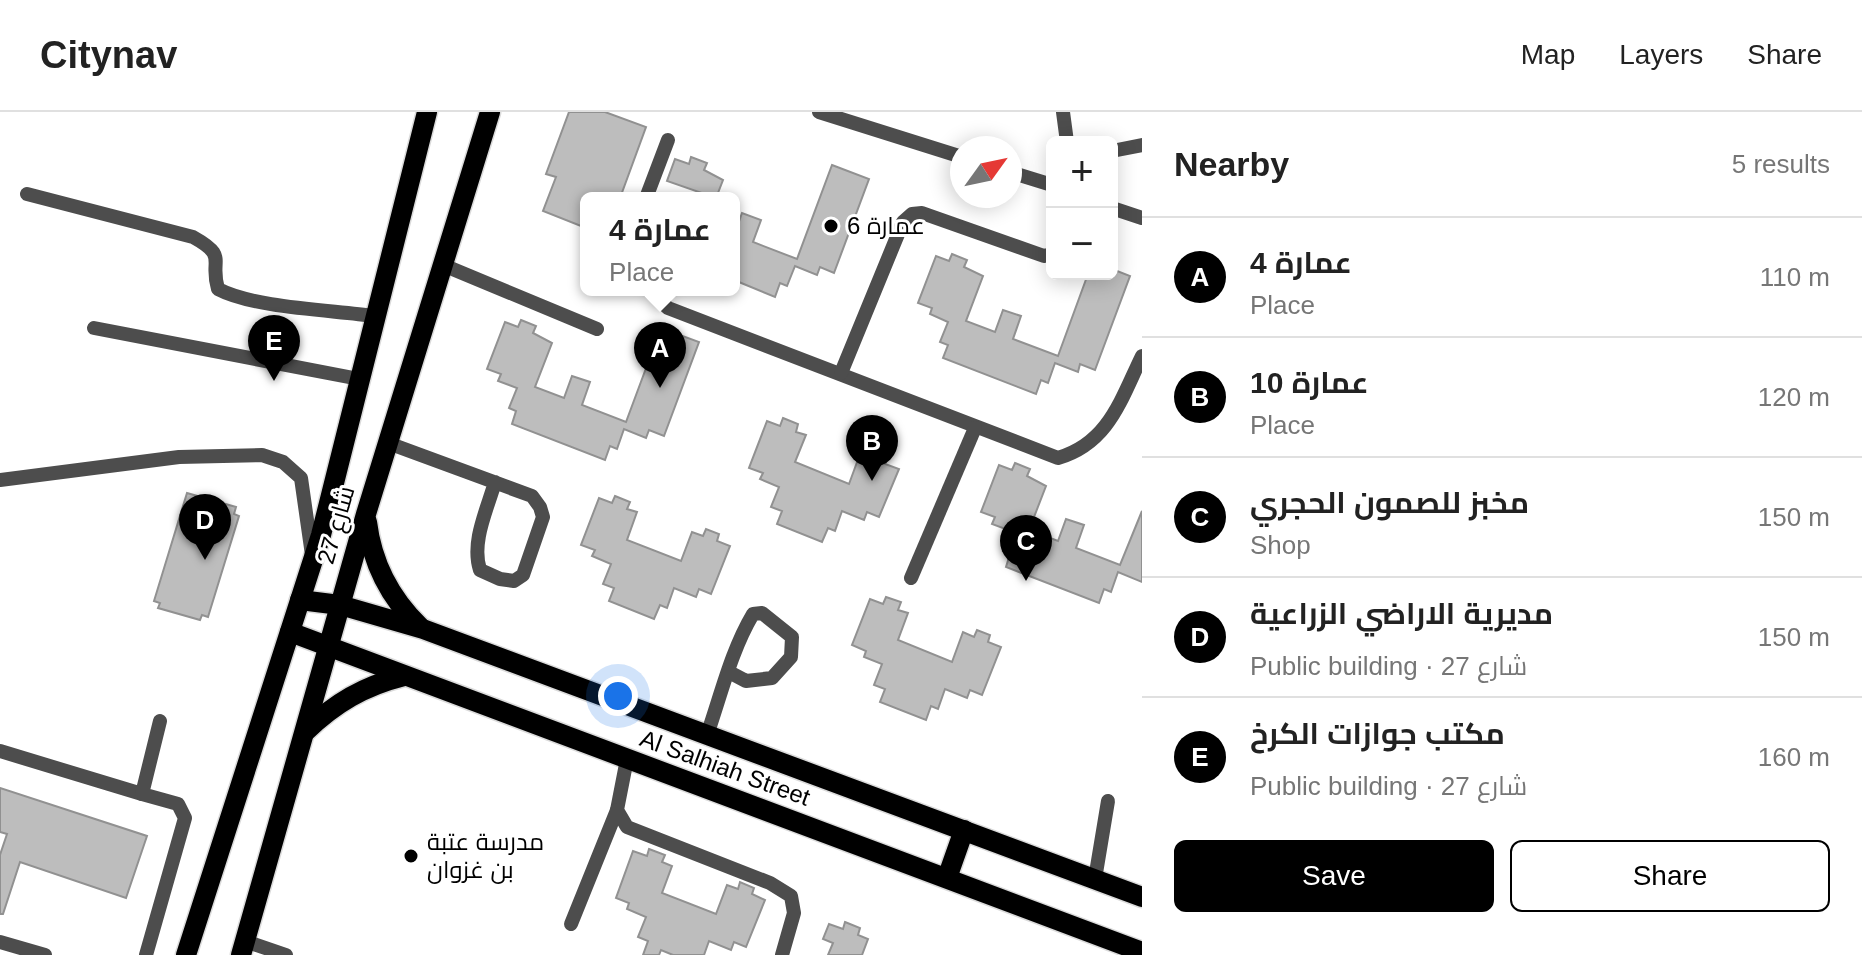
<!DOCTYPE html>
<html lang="en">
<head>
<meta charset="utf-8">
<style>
	body { margin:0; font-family:Helvetica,Cairo,sans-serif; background:#f2f2f2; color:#222 }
	.controls { position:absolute; right:24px; top:24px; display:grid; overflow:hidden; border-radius:12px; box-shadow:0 4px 20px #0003 }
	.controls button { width:72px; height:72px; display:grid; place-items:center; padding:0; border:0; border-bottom:2px solid #e0e0e0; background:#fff; color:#222; font:40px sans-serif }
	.compass { position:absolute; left:950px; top:24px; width:72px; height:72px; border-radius:50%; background:#fff; box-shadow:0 4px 20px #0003; rotate:57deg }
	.you { position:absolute; left:618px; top:584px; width:28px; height:28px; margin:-20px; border:6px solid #fff; border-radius:50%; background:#1a73e8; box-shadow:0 0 0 12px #1a73e833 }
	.badge { display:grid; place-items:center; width:52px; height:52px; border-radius:50%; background:#000; color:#fff; font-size:26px; font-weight:700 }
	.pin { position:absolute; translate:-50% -66px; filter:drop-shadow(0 2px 4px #0008) }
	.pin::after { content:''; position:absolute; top:42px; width:28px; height:24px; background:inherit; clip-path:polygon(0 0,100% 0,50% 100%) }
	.popup { position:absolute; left:580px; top:80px; width:160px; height:104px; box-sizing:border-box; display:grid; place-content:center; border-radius:12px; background:#fff; filter:drop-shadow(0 2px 6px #0005); font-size:26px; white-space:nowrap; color:#767676 }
	.popup b { font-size:30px; color:#222 }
	.popup::after { content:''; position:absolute; left:50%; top:100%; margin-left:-16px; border:16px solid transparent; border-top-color:#fff }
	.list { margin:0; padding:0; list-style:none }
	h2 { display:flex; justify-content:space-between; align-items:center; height:104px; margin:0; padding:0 32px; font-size:34px }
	h2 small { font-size:26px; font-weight:400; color:#767676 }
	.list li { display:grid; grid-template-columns:52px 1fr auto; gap:24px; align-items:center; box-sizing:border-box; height:120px; padding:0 32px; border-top:2px solid #e0e0e0 }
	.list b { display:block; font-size:30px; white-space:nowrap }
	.list p { margin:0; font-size:26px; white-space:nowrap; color:#767676 }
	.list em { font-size:26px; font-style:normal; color:#767676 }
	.actions { display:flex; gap:16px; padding:24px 32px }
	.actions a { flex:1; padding:18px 0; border:2px solid #000; border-radius:12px; text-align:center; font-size:28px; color:#000 }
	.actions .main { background:#000; color:#fff }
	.map { position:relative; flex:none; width:1142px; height:843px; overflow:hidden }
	header { display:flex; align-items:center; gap:48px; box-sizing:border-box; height:112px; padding:0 40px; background:#fff; border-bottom:2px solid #e0e0e0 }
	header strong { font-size:38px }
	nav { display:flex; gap:44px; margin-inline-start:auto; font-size:28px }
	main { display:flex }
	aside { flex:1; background:#fff }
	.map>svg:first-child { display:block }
	.building { fill:#bdbdbd; stroke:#919191; stroke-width:2 }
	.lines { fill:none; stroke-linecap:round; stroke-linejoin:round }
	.major-casing { stroke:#dbdbdb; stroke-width:23 }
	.minor { stroke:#4d4d4d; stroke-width:14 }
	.major { stroke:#000; stroke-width:20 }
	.poi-dot { fill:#000; stroke:#fff; stroke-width:3 }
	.labels { text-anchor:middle; stroke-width:6; stroke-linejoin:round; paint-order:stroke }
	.poi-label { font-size:24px; fill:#000; stroke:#fff; text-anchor:start }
	.street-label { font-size:24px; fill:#000; stroke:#fff }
</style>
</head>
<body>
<header>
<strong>Citynav</strong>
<nav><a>Map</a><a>Layers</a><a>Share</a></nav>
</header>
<main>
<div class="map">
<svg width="1142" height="843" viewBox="0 0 1142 843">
	<rect width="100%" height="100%" fill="#fff"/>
	<g class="building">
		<path d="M569,0h36l41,15 -26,71h-34v30l-43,-17 13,-34 -10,-3z"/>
		<path d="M691,45l16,6 -3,7 19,10 -7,18 -49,-17 8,-22 14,5z"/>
		<path d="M832,53l37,14 -35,94 -14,-6 -3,8 -22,-9 -8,20 -7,-3 -5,14 -41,-17v-44l8,-23 19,7 -8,22 44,17z"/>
		<path d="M952,142l15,6 -3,7 19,9 -17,45 29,11 8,-22 18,6 -8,23 45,17 30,-82h24v-5l18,7 -35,94 -15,-6 -2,8 -23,-9 -7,20 -7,-3 -5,14 -93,-36 5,-13 -8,-3 8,-20 -18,-8 2,-6 -14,-5 18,-47 13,5z"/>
		<path d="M521,208l15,6 -3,7 19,10 -17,44 29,11 8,-22 18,6 -8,23 44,17 35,-94 38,14 -35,94 -15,-6 -3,8 -22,-9 -7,20 -7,-3 -5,14 -93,-36 4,-13 -7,-3 8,-20 -19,-7 3,-7 -14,-5 18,-47 13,5z"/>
		<path d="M783,306l15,6 -2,8 10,3 -11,27 54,22 11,-30 11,5 3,-7 14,5 -3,7 14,5 -20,48 -12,-5 -3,8 -22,-9 -7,20 -7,-3 -6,14 -45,-18 5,-13 -11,-4 8,-20 -19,-8 3,-6 -14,-5 18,-47 13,5z"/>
		<path d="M1015,351l15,6 -3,7 19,10 -17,44 29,11 8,-22 18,6 -8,23 44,17 22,-54v71l-24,-10 -7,20 -7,-3 -5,14 -93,-36 4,-13 -7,-3 8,-20 -19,-7 3,-7 -14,-5 18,-47 13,5z"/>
		<path d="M187,381l49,14 -2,7 5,2 -31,101 -6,-2 -2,5 -42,-12 2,-5 -6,-2z"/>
		<path d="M615,384l15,6 -3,7 10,3 -10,28 54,21 11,-29 11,4 3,-7 13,5 -2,7 13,5 -19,48 -12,-5 -3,8 -22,-9 -7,20 -7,-3 -6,14 -45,-18 5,-13 -11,-4 8,-20 -19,-8 3,-6 -14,-5 18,-47 13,5z"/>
		<path d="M886,485l15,5 -3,8 10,3 -10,27 54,22 11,-30 11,5 3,-7 13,5 -2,7 13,5 -19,48 -12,-5 -3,8 -22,-9 -7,20 -7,-3 -5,14 -46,-18 5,-13 -11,-4 8,-21 -18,-7 2,-6 -14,-6 18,-46 13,5z"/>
		<path d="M0,676l147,48 -21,62 -106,-36 -17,52h-3v-59l7,-21 -7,-2z"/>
		<path d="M649,737l16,6 -3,7 10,4 -10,27 54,21 11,-29 11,4 2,-7 14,6 -2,6 13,6 -19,47 -12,-5 -3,8 -22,-9 -5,14h-31l-12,-5 -2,5h-16l5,-14 -10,-4 8,-20 -19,-8 2,-6 -13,-5 17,-47 14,5z"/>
		<path d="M845,810l15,6 -2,7 10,4 -6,16h-34l5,-12 -10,-4 6,-15 14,5z"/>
	</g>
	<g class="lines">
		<g class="major-casing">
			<g id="major">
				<path d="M367,410c5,41 23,76 53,105"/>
				<path d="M300,488l40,5 83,24 719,268"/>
				<path d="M290,520l852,320"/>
				<path d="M306,619c29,-28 58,-45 98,-55"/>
				<path d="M947,766l17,-48"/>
				<path d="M186,843l135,-420 106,-423"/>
				<path d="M241,843l125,-441 124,-402"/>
			</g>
		</g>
		<g class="minor">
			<path d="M819,0l143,45"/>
			<path d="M1063,0l4,30"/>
			<path d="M1112,39l30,-6"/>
			<path d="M1010,60l42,13"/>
			<path d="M27,82l166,43c36,20 16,22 25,52 36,19 114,21 156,27"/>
			<path d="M646,86l22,-58"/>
			<path d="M1112,96l30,10"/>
			<path d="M443,153l154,64"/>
			<path d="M648,178l20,18 390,150c51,-15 63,-59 84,-102"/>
			<path d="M94,216l265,51"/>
			<path d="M841,261l62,-151 9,-8 10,-1 122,43 8,-2"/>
			<path d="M388,331l144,53 8,11 3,10 -20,58 -9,6 -14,-2 -20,-9c-9,-28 7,-60 15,-88"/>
			<path d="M0,368l179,-23 83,-2 21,7 18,16 11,77"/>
			<path d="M911,466l64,-150"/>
			<path d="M707,623c14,-40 24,-84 46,-121l9,-1 30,24 -1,20 -19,21 -26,3 -17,-9"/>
			<path d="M0,639l142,43"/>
			<path d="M627,647l-10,51 10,17 143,56 21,13 3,17 -12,42"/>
			<path d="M1095,767l13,-78"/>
			<path d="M571,812l46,-114"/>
			<path d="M245,829l41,14"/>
			<path d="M0,830l45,13"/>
			<path d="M146,843l39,-137 -7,-14 -36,-10 18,-73"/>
		</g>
		<use href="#major" class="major"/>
	</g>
	<g class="poi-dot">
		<circle cx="831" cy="114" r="8"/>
		<circle cx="411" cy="744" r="8"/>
	</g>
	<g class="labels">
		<g class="poi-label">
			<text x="847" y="122">عمارة 6</text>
			<text x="427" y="738">مدرسة عتبة<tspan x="427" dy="28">بن غزوان</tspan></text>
		</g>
		<g class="street-label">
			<text transform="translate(336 413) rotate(-74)" y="8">شارع 27</text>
			<text transform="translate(725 656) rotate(20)" y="8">Al Salhiah Street</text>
		</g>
	</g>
</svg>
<div class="controls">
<button>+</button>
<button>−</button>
</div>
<svg class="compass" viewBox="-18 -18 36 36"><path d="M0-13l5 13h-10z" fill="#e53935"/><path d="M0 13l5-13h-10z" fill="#767676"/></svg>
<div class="you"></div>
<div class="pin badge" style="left:660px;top:276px">A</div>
<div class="popup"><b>عمارة 4</b>Place</div>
<div class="pin badge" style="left:872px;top:369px">B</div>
<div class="pin badge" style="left:1026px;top:469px">C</div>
<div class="pin badge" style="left:205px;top:448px">D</div>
<div class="pin badge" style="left:274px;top:269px">E</div>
</div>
<aside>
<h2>Nearby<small>5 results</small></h2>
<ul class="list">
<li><span class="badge">A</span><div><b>عمارة 4</b><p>Place</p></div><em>110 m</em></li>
<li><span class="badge">B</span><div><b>عمارة 10</b><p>Place</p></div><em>120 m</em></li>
<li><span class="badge">C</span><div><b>مخبز للصمون الحجري</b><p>Shop</p></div><em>150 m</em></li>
<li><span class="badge">D</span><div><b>مديرية الاراضي الزراعية</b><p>Public building · شارع 27</p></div><em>150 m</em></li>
<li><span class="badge">E</span><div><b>مكتب جوازات الكرخ</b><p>Public building · شارع 27</p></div><em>160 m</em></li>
</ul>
<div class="actions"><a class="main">Save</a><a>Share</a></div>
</aside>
</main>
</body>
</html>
